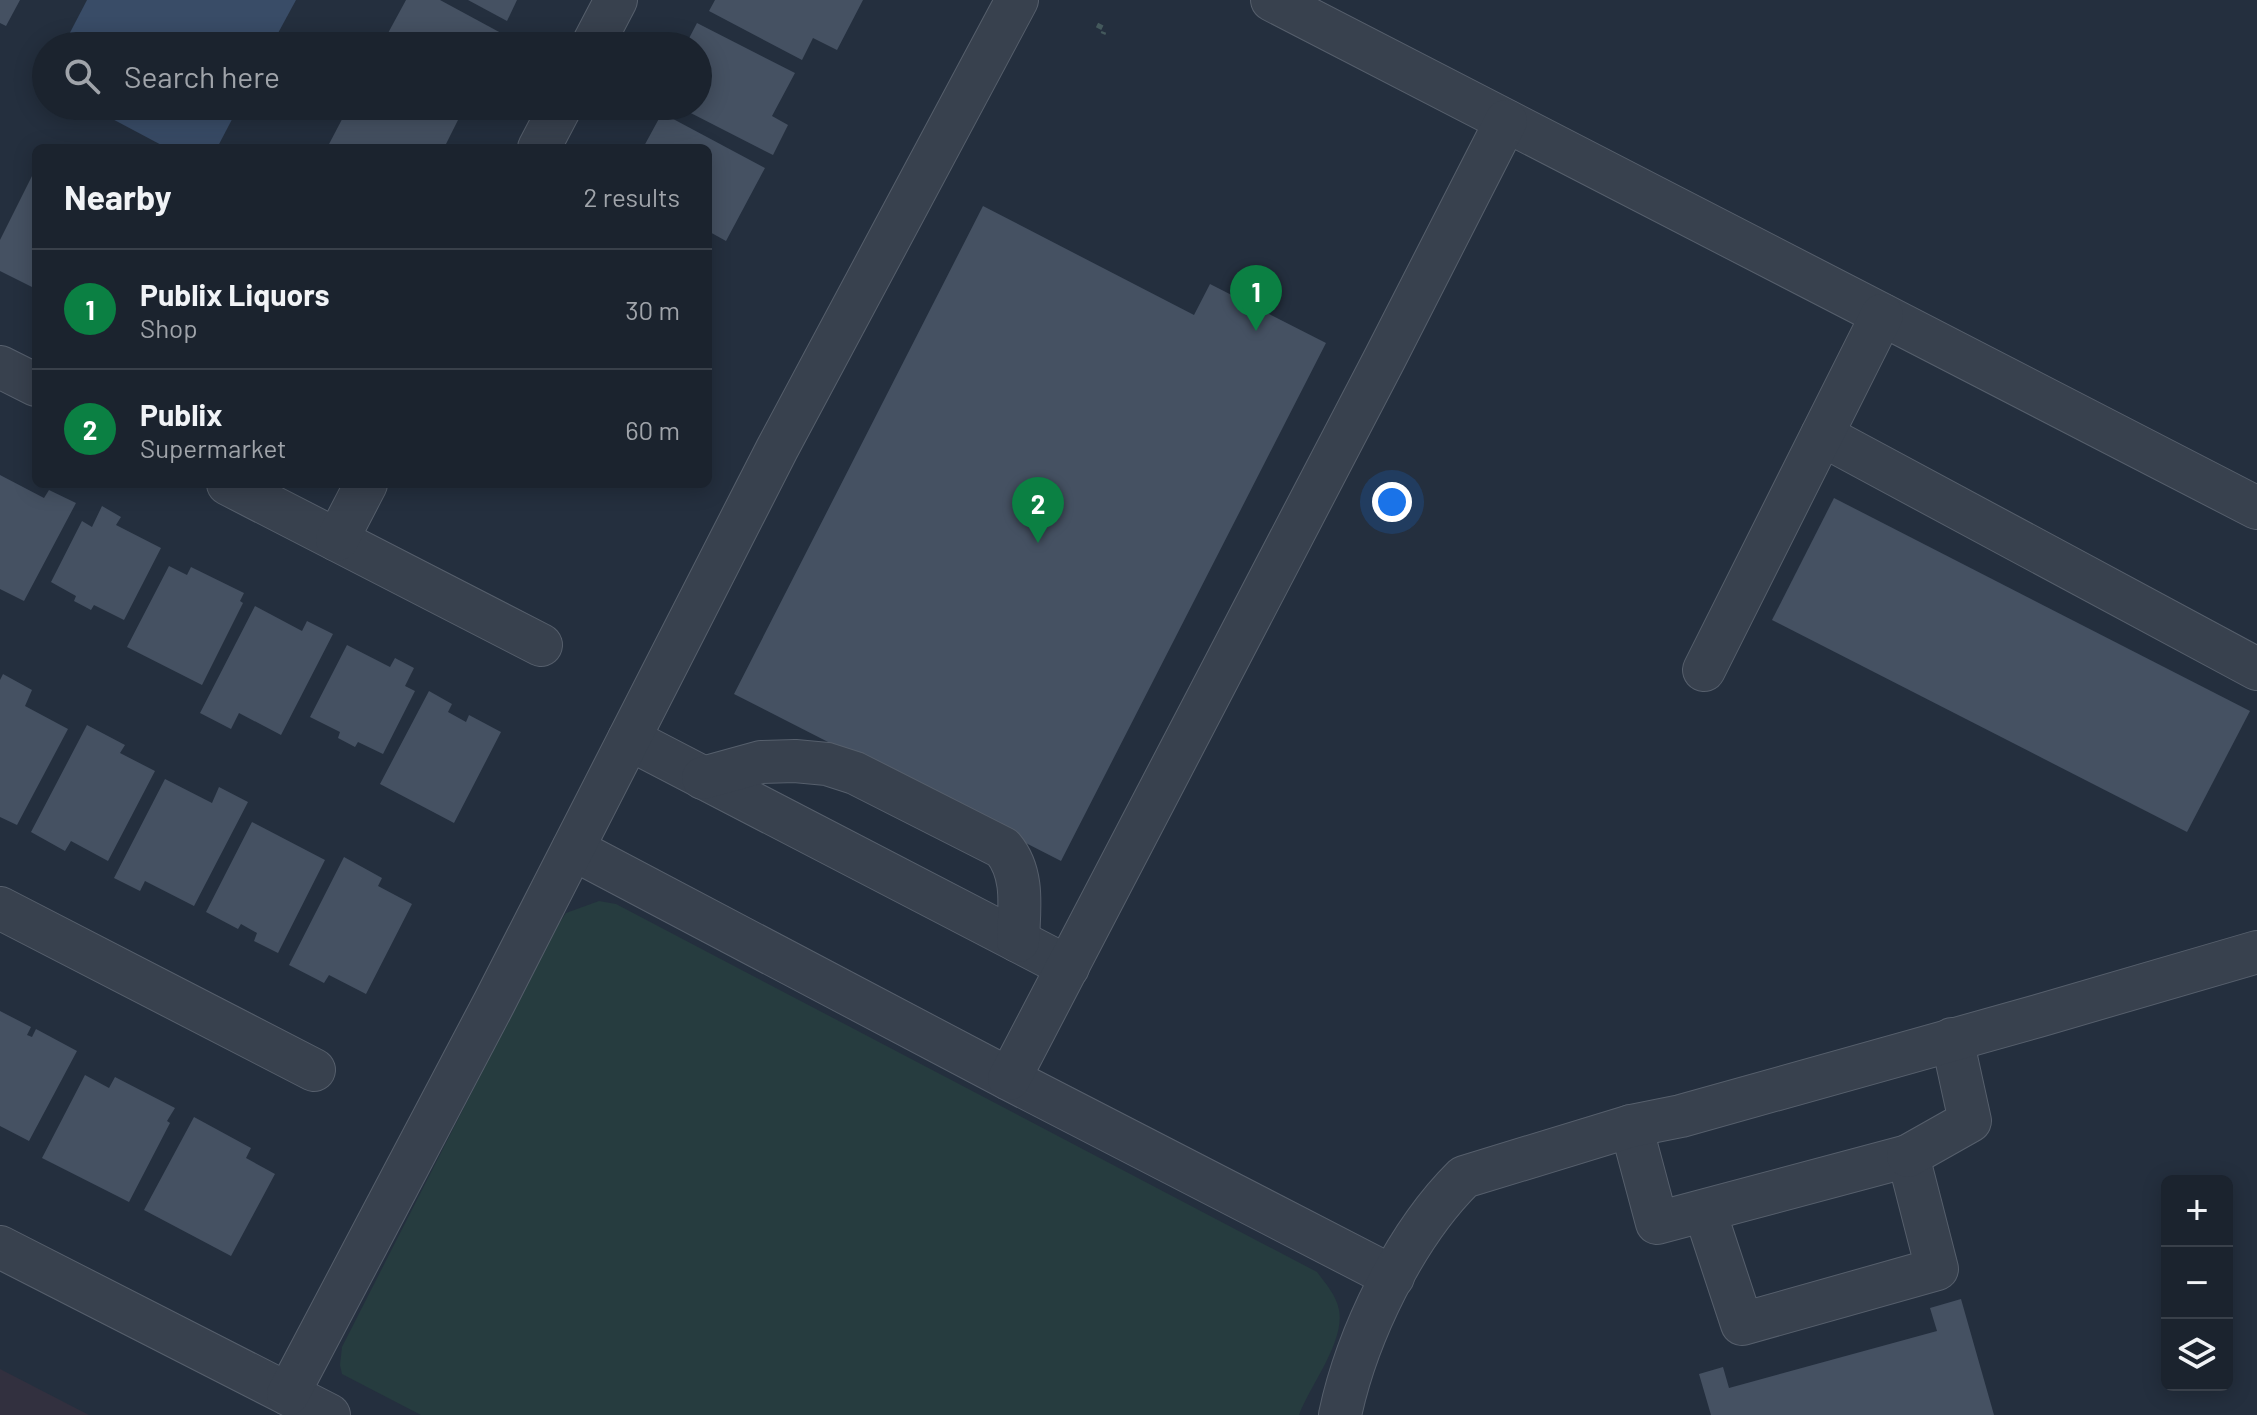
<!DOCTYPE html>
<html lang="en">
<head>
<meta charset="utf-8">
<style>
	body { margin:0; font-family:Barlow,sans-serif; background:#282f3a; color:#f1f3f6 }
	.controls { position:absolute; right:24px; bottom:24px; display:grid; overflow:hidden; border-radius:12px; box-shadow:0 4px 20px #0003 }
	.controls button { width:72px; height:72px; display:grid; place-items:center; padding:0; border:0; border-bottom:2px solid #39404a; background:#1b232e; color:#f1f3f6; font:40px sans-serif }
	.you { position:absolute; left:1392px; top:502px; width:28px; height:28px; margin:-20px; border:6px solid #fff; border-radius:50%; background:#1a73e8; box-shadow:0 0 0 12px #1a73e833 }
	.badge { display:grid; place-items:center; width:52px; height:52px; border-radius:50%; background:#0b8043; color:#fff; font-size:26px; font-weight:700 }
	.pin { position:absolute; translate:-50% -66px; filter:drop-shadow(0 2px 4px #0008) }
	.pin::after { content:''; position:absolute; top:42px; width:28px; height:24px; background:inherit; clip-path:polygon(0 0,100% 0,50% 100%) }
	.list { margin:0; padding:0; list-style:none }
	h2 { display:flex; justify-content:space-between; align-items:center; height:104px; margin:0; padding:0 32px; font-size:34px }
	h2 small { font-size:26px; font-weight:400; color:#a0a4aa }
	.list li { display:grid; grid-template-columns:52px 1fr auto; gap:24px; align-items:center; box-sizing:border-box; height:120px; padding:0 32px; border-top:2px solid #39404a }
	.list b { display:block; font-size:30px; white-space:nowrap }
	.list p { margin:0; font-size:26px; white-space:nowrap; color:#a0a4aa }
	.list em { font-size:26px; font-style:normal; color:#a0a4aa }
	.icon { flex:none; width:44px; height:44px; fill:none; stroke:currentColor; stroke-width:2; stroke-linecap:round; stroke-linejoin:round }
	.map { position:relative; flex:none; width:2257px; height:1415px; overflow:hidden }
	.search { position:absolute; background:#1b232e; box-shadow:0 4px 20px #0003; left:32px; top:32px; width:680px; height:88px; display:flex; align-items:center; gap:20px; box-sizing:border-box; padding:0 28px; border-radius:44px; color:#a0a4aa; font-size:30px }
	.panel { position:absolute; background:#1b232e; box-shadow:0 4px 20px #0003; left:32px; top:144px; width:680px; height:344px; border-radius:12px }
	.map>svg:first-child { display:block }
	.medical { fill:#32303f }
	.green { fill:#263c3f }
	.water { fill:#394c67 }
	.building { fill:#455162 }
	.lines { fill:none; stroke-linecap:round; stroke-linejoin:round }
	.minor-casing { stroke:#565f6c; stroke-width:44 }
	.path { stroke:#44595c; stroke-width:5; stroke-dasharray:6 6; stroke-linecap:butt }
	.minor { stroke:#38414e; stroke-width:42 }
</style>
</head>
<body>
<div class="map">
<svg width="2257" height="1415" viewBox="0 0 2257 1415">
	<rect width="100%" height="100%" fill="#242f3e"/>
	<path class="medical" d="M0,1369l89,46h-89z"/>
	<path class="green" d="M599,901l17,3 701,368c9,12 19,23 22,38 6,32 -29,75 -40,105h-878l-79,-41 -2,-9 2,-18 212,-416 12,-18z"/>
	<g class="water">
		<path d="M87,0h209l-25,46h-208z"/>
		<path d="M88,106h151l-22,42h-50z"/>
	</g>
	<g class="building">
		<path d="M0,0h20l-14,26 -6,-3z"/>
		<path d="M406,0h34l61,33 -6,13h-114z"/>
		<path d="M468,0h49l-10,21z"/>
		<path d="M715,0h148l-26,50 -24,-12 -11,22 -93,-49z"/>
		<path d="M697,23l98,50 -23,43 16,9 -15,30 -96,-49h21v-60h-13z"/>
		<path d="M349,106h83l26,14 -14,28h-112l-4,-2z"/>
		<path d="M662,113l103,55 -39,73 -18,-10v-83h-65z"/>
		<path d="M33,174l3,2v113l-36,-18v-31z"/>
		<path d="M983,206l211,109 16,-31 116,59 -265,518 -327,-167z"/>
		<path d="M0,475l44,23 5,-8 27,13 -52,98 -24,-12z"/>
		<path d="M1834,498l416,213 -63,121 -415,-212z"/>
		<path d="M102,506l19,11 -5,8 45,23 -37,72 -30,-15 -3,5 -17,-9 2,-5 -25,-14 31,-61 10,6z"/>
		<path d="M169,566l18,9 4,-8 53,26 -4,8 3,2 -41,82 -75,-38z"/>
		<path d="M255,606l47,25 5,-10 26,13 -52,101 -42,-22 -8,16 -31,-16z"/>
		<path d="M347,645l43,22 5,-9 19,10 -9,18 10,5 -32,63 -25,-12 -3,5 -17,-9 2,-6 -30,-15z"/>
		<path d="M3,674l29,16 -7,16 43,23 -51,96 -17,-8v-137z"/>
		<path d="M429,691l23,13 -4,8 18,10 3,-7 32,17 -47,91 -74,-39z"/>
		<path d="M87,725l38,20 -5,8 35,18 -47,90 -37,-20 -6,10 -34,-19z"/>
		<path d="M165,779l47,24 7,-16 29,15 -54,104 -49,-25 -5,10 -26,-13z"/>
		<path d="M252,822l73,38 -47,93 -24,-12 3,-8 -16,-9 -3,5 -32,-17z"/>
		<path d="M344,857l38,21 -4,8 34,18 -46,90 -37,-19 -5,8 -35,-18z"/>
		<path d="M0,1011l31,16 -4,8 5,2 4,-8 41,22 -48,90 -29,-15z"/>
		<path d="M85,1075l24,13 6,-11 60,31 -8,13 3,2 -41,79 -87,-44z"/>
		<path d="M194,1117l57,31 -5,10 29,16 -44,82 -87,-46z"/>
		<path d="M1961,1299l33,116h-283l-12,-41 24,-7 6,21 208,-57 -7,-23z"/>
	</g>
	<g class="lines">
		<g class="minor-casing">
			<g id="minor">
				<path d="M1272,0l985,508"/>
				<path d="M592,46l24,-46"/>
				<path d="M539,148l22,-42"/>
				<path d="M0,367l36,18"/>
				<path d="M1822,435l435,234"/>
				<path d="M228,484l313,161"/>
				<path d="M337,540l29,-56"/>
				<path d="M1704,670l178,-355"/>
				<path d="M629,739l439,228"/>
				<path d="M703,778l58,-16 34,-1 32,3 28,9 148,75c22,26 16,61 15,93"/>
				<path d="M573,849l436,230 384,198"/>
				<path d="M0,908l314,162"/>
				<path d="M1009,1079l376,-721 121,-237"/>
				<path d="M1631,1126l26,97 251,-67 29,113 -195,55 -37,-112"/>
				<path d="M1908,1156l62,-35 -18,-82"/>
				<path d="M0,1247l329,168"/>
				<path d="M288,1394l206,-391 283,-554 240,-449"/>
				<path d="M1340,1415c17,-80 65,-180 124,-238l167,-51 50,-10 357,-100 219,-64"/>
			</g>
		</g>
		<path class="path" d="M1097,25l8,4 -2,5"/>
		<use href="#minor" class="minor"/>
	</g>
</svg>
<div class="controls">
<button>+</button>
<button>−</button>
<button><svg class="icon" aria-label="layers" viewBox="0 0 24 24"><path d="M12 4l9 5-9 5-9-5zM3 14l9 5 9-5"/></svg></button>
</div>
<div class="you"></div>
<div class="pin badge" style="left:1256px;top:331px">1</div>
<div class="pin badge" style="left:1038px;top:543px">2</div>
<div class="search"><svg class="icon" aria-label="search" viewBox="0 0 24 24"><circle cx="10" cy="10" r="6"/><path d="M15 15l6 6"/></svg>Search here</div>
<section class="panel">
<h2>Nearby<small>2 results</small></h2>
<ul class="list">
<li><span class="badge">1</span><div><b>Publix Liquors</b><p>Shop</p></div><em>30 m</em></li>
<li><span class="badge">2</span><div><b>Publix</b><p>Supermarket</p></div><em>60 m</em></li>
</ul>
</section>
</div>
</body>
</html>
